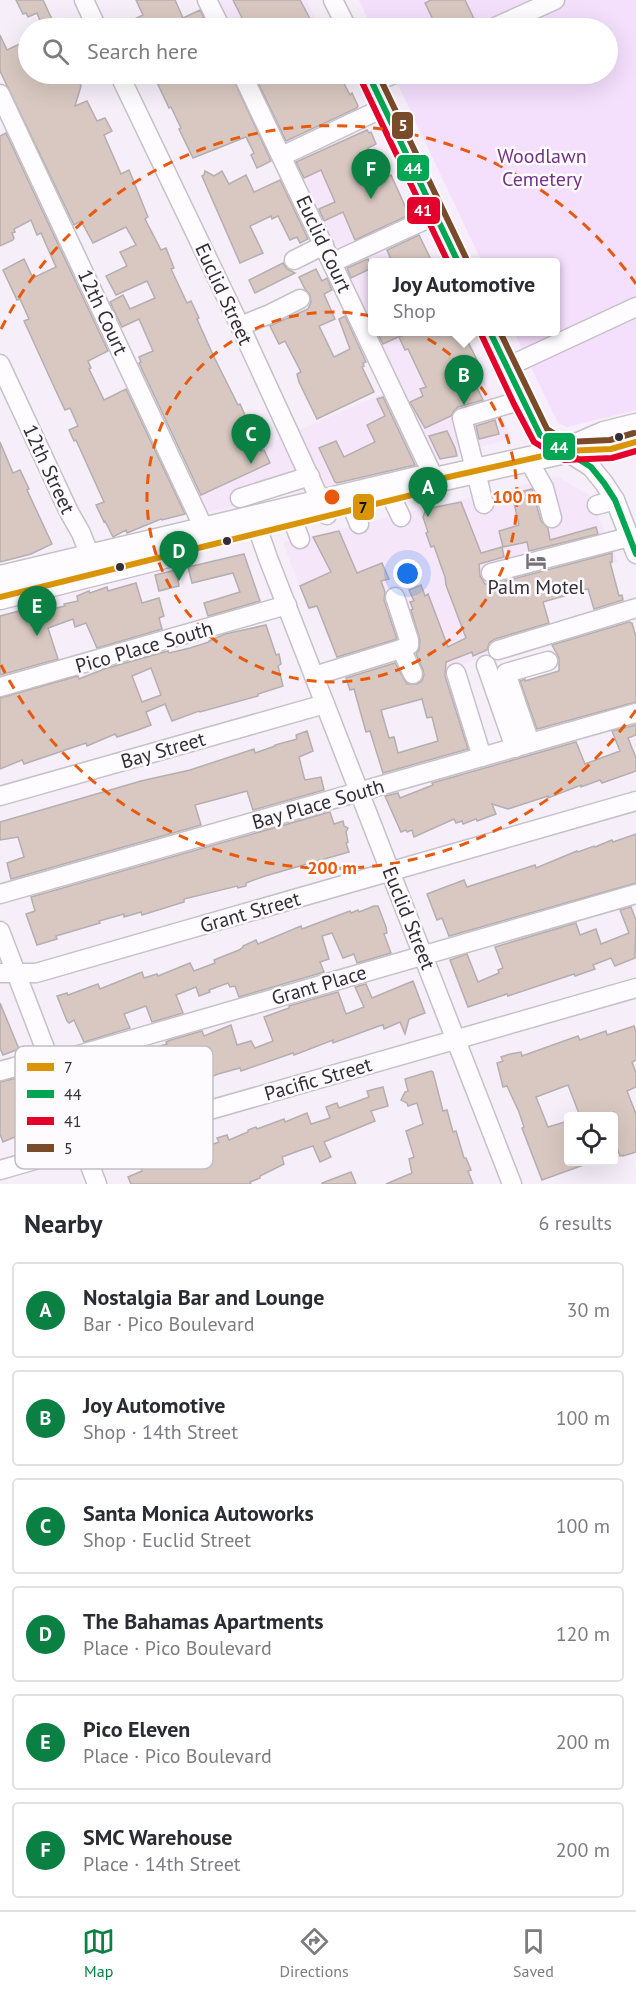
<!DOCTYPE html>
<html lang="en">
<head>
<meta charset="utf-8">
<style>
	body { margin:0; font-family:"PT Sans",sans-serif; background:#f7f7f7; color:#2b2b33 }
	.controls { position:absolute; right:18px; bottom:18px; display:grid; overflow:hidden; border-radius:6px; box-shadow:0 6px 24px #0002 }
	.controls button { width:54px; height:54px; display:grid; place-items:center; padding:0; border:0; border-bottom:2px solid #e1e1e2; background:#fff; color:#2b2b33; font:30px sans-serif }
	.you { position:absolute; left:408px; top:574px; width:21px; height:21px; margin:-15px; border:4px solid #fff; border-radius:50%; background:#1a73e8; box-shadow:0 0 0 9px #1a73e833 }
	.badge { display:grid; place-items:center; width:39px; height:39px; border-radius:50%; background:#0b8043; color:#fff; font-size:20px; font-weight:700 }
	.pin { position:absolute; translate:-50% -50px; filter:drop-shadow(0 2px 3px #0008) }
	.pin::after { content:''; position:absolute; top:32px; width:21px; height:18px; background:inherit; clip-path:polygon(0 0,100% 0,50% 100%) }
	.popup { position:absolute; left:368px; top:258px; width:192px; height:78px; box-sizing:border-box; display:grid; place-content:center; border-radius:6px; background:#fff; filter:drop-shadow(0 2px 4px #0005); font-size:20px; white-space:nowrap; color:#7c7c81 }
	.popup b { font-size:22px; color:#2b2b33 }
	.popup::after { content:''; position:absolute; left:50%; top:100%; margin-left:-12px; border:12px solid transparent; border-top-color:#fff }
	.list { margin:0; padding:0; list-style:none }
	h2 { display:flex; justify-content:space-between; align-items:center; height:78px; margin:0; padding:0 24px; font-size:26px }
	h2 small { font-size:20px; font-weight:400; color:#7c7c81 }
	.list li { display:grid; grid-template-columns:39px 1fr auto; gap:18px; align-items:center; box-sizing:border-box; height:96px; margin:0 12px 12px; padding:0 12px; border:2px solid #e1e1e2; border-radius:6px }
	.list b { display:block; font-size:22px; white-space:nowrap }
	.list p { margin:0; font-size:20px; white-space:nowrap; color:#7c7c81 }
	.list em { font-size:20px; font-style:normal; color:#7c7c81 }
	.icon { flex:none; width:33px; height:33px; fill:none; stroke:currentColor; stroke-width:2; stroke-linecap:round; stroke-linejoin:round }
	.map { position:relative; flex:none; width:636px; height:1184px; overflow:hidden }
	.search { position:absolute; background:#fff; box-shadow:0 6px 24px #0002; left:18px; right:18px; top:18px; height:66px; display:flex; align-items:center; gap:15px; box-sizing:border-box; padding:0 21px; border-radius:33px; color:#7c7c81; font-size:22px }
	.sheet { height:726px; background:#fff }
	nav { display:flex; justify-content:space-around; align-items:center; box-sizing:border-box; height:84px; border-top:2px solid #e1e1e2; background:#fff; font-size:16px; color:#7c7c81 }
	nav a { display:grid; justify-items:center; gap:3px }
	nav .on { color:#0b8043 }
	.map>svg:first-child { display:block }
	.built { fill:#f5e6fa }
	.green { fill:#f4dffc }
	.building { fill:#d8c8c1; stroke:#b5aeb0; stroke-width:1.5; fill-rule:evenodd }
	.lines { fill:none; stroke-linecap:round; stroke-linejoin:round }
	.minor-casing { stroke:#c6c0c8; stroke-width:21 }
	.major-casing { stroke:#c6c0c8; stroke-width:27 }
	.minor { stroke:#fefcfe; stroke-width:18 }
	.major { stroke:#fefcfe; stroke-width:24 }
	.bus-1-casing { stroke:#fefbff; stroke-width:10 }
	.bus-2-casing { stroke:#fefbff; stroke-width:10 }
	.bus-3-casing { stroke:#fefbff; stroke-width:10 }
	.bus-4-casing { stroke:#fefbff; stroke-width:10 }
	.bus-1 { stroke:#da9408; stroke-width:6 }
	.bus-2 { stroke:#00a651; stroke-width:6 }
	.bus-3 { stroke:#e4002b; stroke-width:6 }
	.bus-4 { stroke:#7a4b2a; stroke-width:6 }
	.ring { fill:none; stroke:#e8590c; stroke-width:3; stroke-dasharray:10 8 }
	.bus-dot { fill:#342e36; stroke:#fefbff; stroke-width:2 }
	.labels { text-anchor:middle; stroke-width:5; stroke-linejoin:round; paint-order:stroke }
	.park-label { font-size:20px; fill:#723386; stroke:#fefbff }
	.street-label { font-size:20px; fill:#342e36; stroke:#fefbff }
	.poi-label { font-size:20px; fill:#342e36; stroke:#fefbff }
	.key { fill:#fefbff; stroke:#c1bec3; stroke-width:1.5 }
	.key-label { font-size:16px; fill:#342e36 }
	.centre { fill:#e8590c; stroke:#fefbff; stroke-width:3 }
	.ring-label { font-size:18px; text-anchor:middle; font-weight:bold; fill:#e8590c; stroke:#fefbff; stroke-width:5; stroke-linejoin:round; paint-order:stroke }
	.line-badge { stroke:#fefbff; stroke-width:2 }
	.badge-label { font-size:16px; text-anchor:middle; font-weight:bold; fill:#fff }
	.pale-badge-label { font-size:16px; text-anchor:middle; font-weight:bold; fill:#111 }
</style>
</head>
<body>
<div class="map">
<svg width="636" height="1184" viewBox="0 0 636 1184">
	<rect width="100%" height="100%" fill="#f6eef9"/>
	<g class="built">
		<path d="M213,0h94l13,28h-93z"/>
		<path d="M248,74h93l89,188h-58v70h90l50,106 -81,24z"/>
		<path d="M389,391l34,73 -231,52 -15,-30 85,-40z"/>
		<path d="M558,477l31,18 29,67 -147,41 17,53 -54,17 -37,-86 -88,24 -25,-66 1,-3z"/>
	</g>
	<path class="green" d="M359,0h277v410l-69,17 -9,-4 -44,-91h42v-70h-74l-89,-188h215v-46h-236z"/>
	<g class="building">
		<path d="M16,0h27l13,28h-13l-6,-15 -9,4 -2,-4 -3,1z"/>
		<path d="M136,0h39l8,18 17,-8 9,18h-14l-1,-3 -6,3h-29l14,-6 -1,-2 -18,8h-38l27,-13z"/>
		<path d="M233,0h67l15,28h-83v-2l11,-6z"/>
		<path d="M431,0h34l10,21 -15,7h-23l-12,-25z"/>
		<path d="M0,35l7,15 21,-10v34h47l6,12 -6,20 12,-5 10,20 8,-3 7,13 -8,4 17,39 8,-4 19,47 -3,2 16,31 5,-2 8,20 -3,1 16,34 4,-2 8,17 -2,1 16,36 25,50 2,-1 21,47 3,-1 6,13 -69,32 -62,-132 2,-1 -2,-5 14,-6 -14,-32 -17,8 -12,-25 13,-7 7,14 25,-11 -8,-17 -31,14 -10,-19 21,-10 -7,-14 16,-7 -10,-18 -33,16 -12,-22 -7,4 -74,-154z"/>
		<path d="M153,74h78l40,87 -14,7 -6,-13 3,-2 -8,-16 -53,21 -14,-29 2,-1 -10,-21 -2,1z"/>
		<path d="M254,74h85l11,21 2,-2 6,13 -1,2 -71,33z"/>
		<path d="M367,130l2,3 2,-1 5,12 -8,4 14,31 9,-4 18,40 -54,25 -12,-28 -19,9 -5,-12 16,-7 -14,-32 -17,8 -8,-16z"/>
		<path d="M6,133l102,218 -20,10 3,7 -2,1 15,31 22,-11 59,125 -23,6 -1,-1 -34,14 -1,-3 -13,7 -8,-16 -1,1 -8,-17 8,-3 -28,-62 -2,1 -5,-11 9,-4 -8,-18 -5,2 -9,-19 -32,-70 5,-2 -9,-20 -3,1 -14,-30 21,-11 9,19 23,-11 -15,-34 -4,2 -6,-15 -17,9 1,3 -3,1 2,5 -1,2 -13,6v-110z"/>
		<path d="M205,171l9,5 8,-5 7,13 17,-9 8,17 26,-12 28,59 -8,4 -3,-6 -7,3 -12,-24 -6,3 -1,-3 -21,10 13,27 -23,10 -38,-87 2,-1z"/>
		<path d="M419,235l13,27h-40l-5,-12z"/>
		<path d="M368,259l4,9 -21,10 -4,-10z"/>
		<path d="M283,263l4,6 8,4 -40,20 -6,-13z"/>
		<path d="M316,269l6,12 5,-3 5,12 -8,4 11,25 -16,7 15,31 16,-8 -11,-30 6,-3 21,46 -3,1 1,3 -2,1 12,25 -57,27 -18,-37 -2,-8 4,-2 -16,-31 -6,3 -9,-18 38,-17 3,-7 -1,-7 -5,-6 -6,-12z"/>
		<path d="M377,332h32l-26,12z"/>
		<path d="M412,332h51l18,36 -11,5 13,27 -25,7 -4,4 -3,5 -26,12 -15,-26 13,-6 -3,-7 6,-2 -18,-38 -3,1 -6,-13z"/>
		<path d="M383,397l32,68 -78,18 -2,-1 -16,-34 17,-7 8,16 31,-15 -8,-17 18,-9 -8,-17z"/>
		<path d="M495,420l4,14 -20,5 -3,-13z"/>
		<path d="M447,431l8,17 2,8 -17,3 -11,-23z"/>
		<path d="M0,442l13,31 7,-3 9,19 -2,1 25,54 -21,10 -31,8z"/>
		<path d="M532,489l9,32 7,7 2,12 46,-13 2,7 -69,17 -2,-9 -24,5 -4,-16 20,-6 -7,-31z"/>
		<path d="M461,502l20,51 21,-6 2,10 -25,7 1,12 5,8h9l118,-31v9h-2l9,34 3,-1 1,5 -29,9 -6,-20 -45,13 6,21 -54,16 -6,4 -2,7 -14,6 -1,-4 -26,10 -1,14 23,73 -85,24 -13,-42 -4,1 -12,-43 -4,1 -4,-12 49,-15 12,21h10l5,-3 2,-6 -1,-5 -7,-16 3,-4 1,-10 -9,-30 2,-1 -3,-7 4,-1 -5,-11 12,-5 4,11 3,-2 20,53 18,-9 -20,-53 -1,-8 -11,-31 -3,1 -5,-14 2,-1 -5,-15 3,-8zM422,699l5,19 5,-1 6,24 -40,12 -4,-16 -5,1 -8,-28z"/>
		<path d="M339,531l18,42 25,-10 7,16 -8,2 4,11 -1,8 13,39 -60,18 -20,-51 -8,2 -9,-22 31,-14 -18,-35z"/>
		<path d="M244,554l16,47 -52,15 -4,-13 36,-11 -7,-19 -41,10 -4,-16z"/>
		<path d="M176,570l3,16 -20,5 -4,-16z"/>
		<path d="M136,583l6,20 17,-5 5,18 -5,2 3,11 -65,19 -11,-25 -11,4 -2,-8 -25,9 10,31 -58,16v-59l38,-10 1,6 26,-6 -1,-2 14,-3 -1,-5 12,-5 1,2 17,-6 1,4z"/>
		<path d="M629,622l3,1 4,14v65l-99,27 -17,-48 5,-2v2l34,-10v-13l-7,-13z"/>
		<path d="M266,625l10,30 3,-1 2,10 -3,2 5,20 -25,8v2l-58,16 -1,-1 -27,10 -7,-17 -19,8 5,13 -13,5 -21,7 -2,-3 -28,12 -1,-3 -62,21 -2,-4 -22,9v-71l78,-22 1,3 25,-10 64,-18 1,2 21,-5 19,-6v-1l16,-7zM151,668l10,27 -19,7 -10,-26z"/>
		<path d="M636,725v10l-8,3 8,20v13l-34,12 -2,-3 -19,7v-2l-33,13v-2l-37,12 -3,1 -16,-5 4,10 -19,7 -1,-2 -13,5 -1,-3 -6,2 -2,-4 -40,18 -2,-7 -5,2 -1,-2 -5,2 -16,-36 13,-3 2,5 33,-13 -1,-2 144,-41 9,22 35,-13 -8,-20z"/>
		<path d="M307,731l6,20 -14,6 5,20 1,3 16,-3 3,13 -71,20 -6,-19 -22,6 -30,8 6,20 -190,54 -4,-16 17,-6 -6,-20 -18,3v-18l141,-41 49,-11 64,-21 1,4 20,-7v-1l22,-6 -1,-4z"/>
		<path d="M330,812l4,12 9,-3 1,5 4,2 -2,4 2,10 -2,1 3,9 -84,24 -19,7v3l-8,2 -1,-2 -53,13v3l-42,13 -1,-3 -17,5v-3l-25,7 1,2 -44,13 1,3 -20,6 -11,-31 9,-3 -4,-14z"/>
		<path d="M636,834v49l-187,53 -7,-18 -5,2 -10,-26 37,-14 3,7 68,-22 1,3 41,-17 1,1 16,-6 1,1 17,-7 1,2z"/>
		<path d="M374,906h4l8,21 1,6 -3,1 7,19 -34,10 -3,-9 -11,4 -11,-25 -10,3 7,23 -9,3 4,10 -85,25 -4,-11 -5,1 -2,-4 -19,7 1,2 -11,4 -3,-9 -20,8 7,18 -31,9 -6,-16 -22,8 6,14 -46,14 -10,-22 -5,3 -2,-2 -10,-25 10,-3 1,2 30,-11 2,5 42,-17 2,6 13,-4 1,2 32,-13 4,8 21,-8 -1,-3 25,-10 4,-3v-1l13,-6 2,4 43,-18 1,3 48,-18 1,2 7,-3 1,2z"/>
		<path d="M631,907l5,13 -1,38 -20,8 -4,-8 -18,7 2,4 -20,7 -1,-2 -66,22 -1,-2 -39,13 -18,-47 17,-6 11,28 21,-9 -1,-3 5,-2 -8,-21 81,-24 4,12 16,-6 5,15 28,-11 -9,-23z"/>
		<path d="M413,981l12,32 -16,6 -4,15 -5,-12 -16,7 -1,-4 -4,1 -46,17v-3l-39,15 -1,-2 -52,18 -1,-3 -22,6 -19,8 1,2 -10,4 -1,-3 -27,9 -1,-2 -54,20 -12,-33 36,-13 -4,-10 40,-12 -1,-2 5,-2 31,-9 2,5 27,-11 6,20 14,-4 4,7 18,-7 -9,-24 25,-9v-2l49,-14 8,22 18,-7 -9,-20 11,-3 6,14z"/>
		<path d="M0,1003l19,46 -16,6 -3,-7z"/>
		<path d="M634,1026l2,6v28l-4,2 4,11v14l-9,4 9,23v38l-13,4v-1l-3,1 -6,-17v-27l-12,4h-22l-12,-31 -32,12 12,30 20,-6v40l21,2 -47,17 -20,-52 2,-1 -5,-15 -12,-26 -4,1 -6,-24 6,-2 -2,-4 9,-3 11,-2 1,4 56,-20 2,4 26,-9 1,4z"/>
		<path d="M431,1071l2,1 10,39 4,-1 6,22 3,-1 8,27h2l5,12 -3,1 5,13h-87l26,-11 -3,-14 5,-2 -8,-26 17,-7 -6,-21 -9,3 -1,-3 -6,-3 4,-8 3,-1 -3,-12z"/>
		<path d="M29,1075l3,8 -2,1 11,31 2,-1 2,10 -6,2 2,4 -11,3 -1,-2 -26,11 -3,-8v-52z"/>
		<path d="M383,1087l5,19 -17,5 4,10 -51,21 7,15 -11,5 -7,-16 -12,4 -19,7 2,7 -24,12v2l-10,4 1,2h-120l-3,-7 14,-6 -3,-7 25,-10 5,1 28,-10 2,4 20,-7 -2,-4 10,-3 2,5 19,-8v-2l8,-3 1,2 27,-10 1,3 22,-9 4,11 19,-6 -4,-11 11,-4 2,5 30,-11 -2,-6z"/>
		<path d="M351,1172l5,12h-34v-1z"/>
	</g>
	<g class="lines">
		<g class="minor-casing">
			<g id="minor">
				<path d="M84,0l13,28"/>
				<path d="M207,0l14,28"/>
				<path d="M333,0l14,28"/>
				<path d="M493,28l62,-28"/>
				<path d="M119,74l121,252 87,189"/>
				<path d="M242,74l193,406"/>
				<path d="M368,74l90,188"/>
				<path d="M373,83l21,-9"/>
				<path d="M0,94l199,424 4,12"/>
				<path d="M282,156l103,-49"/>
				<path d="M342,258l94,-43"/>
				<path d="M294,260l30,-15"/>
				<path d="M240,326l30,-12 30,-15"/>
				<path d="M490,332l32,68 18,35 51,32 13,16 11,17 21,54"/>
				<path d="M0,364l69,148 12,21 13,33"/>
				<path d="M507,367l129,-60"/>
				<path d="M528,459l16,29 8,30"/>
				<path d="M240,498l70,-22"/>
				<path d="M393,500l8,17"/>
				<path d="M484,504l-22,-86 60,-18"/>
				<path d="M597,505l18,-5"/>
				<path d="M353,509l6,15"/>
				<path d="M254,518l14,40 244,626"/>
				<path d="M294,524l6,15"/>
				<path d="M491,573l138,-36"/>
				<path d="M401,649l12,25"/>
				<path d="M498,650l138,-42"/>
				<path d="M486,665l29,83"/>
				<path d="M456,673l26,84"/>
				<path d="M314,676l87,-27 8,-4v-5l-14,-43"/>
				<path d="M0,687l287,-82"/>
				<path d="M530,743l-24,-70 42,-12"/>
				<path d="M0,796l325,-92"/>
				<path d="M0,894l636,-181"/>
				<path d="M0,931l97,253"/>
				<path d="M0,973h36l600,-172"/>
				<path d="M0,1071l33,-9 35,-4 568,-164"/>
				<path d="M0,1170l636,-182"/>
			</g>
		</g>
		<g class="major-casing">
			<g id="major">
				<path d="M0,578l418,-99 17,1 130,-29 39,-17 32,-8"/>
				<path d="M0,597l164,-41"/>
			</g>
		</g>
		<use href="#minor" class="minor"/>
		<use href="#major" class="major"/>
		<g class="bus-1-casing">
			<path id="bus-1" d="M0,597l424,-105 11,-12 130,-29 46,-2 25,-7"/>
		</g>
		<g class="bus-2-casing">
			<g id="bus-2">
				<path d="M368,74l90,188"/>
				<path d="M490,332l50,103 51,32 13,16 11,17 21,54"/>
			</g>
		</g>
		<g class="bus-3-casing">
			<g id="bus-3">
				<path d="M360,78l88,184"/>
				<path d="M482,336l32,68 20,38 30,18 48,-2 24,-7"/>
			</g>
		</g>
		<g class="bus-4-casing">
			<g id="bus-4">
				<path d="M378,74l88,184"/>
				<path d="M500,332l47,97 20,13 43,-2 24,-7"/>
			</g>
		</g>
		<use href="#bus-1" class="bus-1"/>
		<use href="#bus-2" class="bus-2"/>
		<use href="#bus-3" class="bus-3"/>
		<use href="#bus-4" class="bus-4"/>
	</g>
	<g class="ring">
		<circle cx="332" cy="497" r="185"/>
		<path d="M636 710A371 371 0 0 1 1 665M1 329A371 371 0 0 1 636 284"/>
	</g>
	<defs>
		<g id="hotel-bare" transform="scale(1.62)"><path d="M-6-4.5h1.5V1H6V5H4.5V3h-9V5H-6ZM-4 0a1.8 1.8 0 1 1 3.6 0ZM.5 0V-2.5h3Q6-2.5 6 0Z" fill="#78717a" stroke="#fefbff" stroke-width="2.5" paint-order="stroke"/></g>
	</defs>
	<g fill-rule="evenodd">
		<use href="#hotel-bare" x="536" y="561"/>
	</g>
	<g class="bus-dot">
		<circle cx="619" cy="437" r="5"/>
		<circle cx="227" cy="541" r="5"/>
		<circle cx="120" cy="567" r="5"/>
	</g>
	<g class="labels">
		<g class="park-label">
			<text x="542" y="163">Woodlawn<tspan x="542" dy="23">Cemetery</tspan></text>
		</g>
		<g class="street-label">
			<text transform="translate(324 244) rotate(65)" y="7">Euclid Court</text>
			<text transform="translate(224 294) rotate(65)" y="7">Euclid Street</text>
			<text transform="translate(103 312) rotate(65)" y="7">12th Court</text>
			<text transform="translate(49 469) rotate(65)" y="7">12th Street</text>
			<text transform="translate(144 647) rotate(-16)" y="7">Pico Place South</text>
			<text transform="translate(163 750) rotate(-16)" y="7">Bay Street</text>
			<text transform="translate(318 804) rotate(-16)" y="7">Bay Place South</text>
			<text transform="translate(250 912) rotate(-16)" y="7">Grant Street</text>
			<text transform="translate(409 918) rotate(68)" y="7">Euclid Street</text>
			<text transform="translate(319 985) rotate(-16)" y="7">Grant Place</text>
			<text transform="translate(318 1079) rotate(-16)" y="7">Pacific Street</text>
		</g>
		<g class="poi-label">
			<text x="536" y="594">Palm Motel</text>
		</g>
	</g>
	<rect x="15" y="1046" width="198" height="123" rx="9" class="key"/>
	<rect x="27" y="1063" width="27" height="8" fill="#da9408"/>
	<rect x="27" y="1090" width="27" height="8" fill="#00a651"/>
	<rect x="27" y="1117" width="27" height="8" fill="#e4002b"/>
	<rect x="27" y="1144" width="27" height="8" fill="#7a4b2a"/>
	<g class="key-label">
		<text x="64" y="1073">7</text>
		<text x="64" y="1100">44</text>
		<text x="64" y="1127">41</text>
		<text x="64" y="1154">5</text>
	</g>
	<circle cx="332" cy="497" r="9" class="centre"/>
	<g class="ring-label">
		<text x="517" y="503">100 m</text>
		<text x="332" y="874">200 m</text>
	</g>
	<g class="line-badge">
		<rect x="391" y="111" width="23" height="29" rx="6" fill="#7a4b2a"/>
		<rect x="396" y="154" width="34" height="28" rx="6" fill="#00a651"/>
		<rect x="406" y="196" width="35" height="29" rx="6" fill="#e4002b"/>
		<rect x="542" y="432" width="34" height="29" rx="6" fill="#00a651"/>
		<rect x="352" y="493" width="23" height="28" rx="6" fill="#da9408"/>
	</g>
	<g class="badge-label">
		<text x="403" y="131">5</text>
		<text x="413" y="174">44</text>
		<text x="423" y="216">41</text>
		<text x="559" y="453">44</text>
	</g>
	<g class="pale-badge-label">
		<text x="363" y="513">7</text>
	</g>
</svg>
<div class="controls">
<button><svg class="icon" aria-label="locate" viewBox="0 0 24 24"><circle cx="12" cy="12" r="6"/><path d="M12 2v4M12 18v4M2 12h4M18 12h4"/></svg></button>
</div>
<div class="you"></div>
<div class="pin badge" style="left:428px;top:517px">A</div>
<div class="pin badge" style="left:464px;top:405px">B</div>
<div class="popup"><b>Joy Automotive</b>Shop</div>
<div class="pin badge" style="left:251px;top:464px">C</div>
<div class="pin badge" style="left:179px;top:581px">D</div>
<div class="pin badge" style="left:37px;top:636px">E</div>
<div class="pin badge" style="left:371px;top:199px">F</div>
<div class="search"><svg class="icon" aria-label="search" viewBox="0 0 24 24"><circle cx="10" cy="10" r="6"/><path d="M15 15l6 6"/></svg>Search here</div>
</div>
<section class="sheet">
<h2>Nearby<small>6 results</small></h2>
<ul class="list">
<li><span class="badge">A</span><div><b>Nostalgia Bar and Lounge</b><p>Bar · Pico Boulevard</p></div><em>30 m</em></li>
<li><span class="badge">B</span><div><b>Joy Automotive</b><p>Shop · 14th Street</p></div><em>100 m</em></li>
<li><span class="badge">C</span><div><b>Santa Monica Autoworks</b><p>Shop · Euclid Street</p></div><em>100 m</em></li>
<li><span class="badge">D</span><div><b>The Bahamas Apartments</b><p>Place · Pico Boulevard</p></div><em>120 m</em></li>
<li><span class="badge">E</span><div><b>Pico Eleven</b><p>Place · Pico Boulevard</p></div><em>200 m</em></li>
<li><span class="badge">F</span><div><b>SMC Warehouse</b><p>Place · 14th Street</p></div><em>200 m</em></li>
</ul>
</section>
<nav>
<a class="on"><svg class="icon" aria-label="map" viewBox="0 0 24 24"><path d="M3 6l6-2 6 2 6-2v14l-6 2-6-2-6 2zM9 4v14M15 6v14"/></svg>Map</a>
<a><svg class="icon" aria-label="directions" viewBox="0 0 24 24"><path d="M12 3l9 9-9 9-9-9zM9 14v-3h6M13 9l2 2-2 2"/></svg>Directions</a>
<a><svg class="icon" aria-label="saved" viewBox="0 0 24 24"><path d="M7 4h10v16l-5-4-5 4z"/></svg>Saved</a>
</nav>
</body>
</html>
